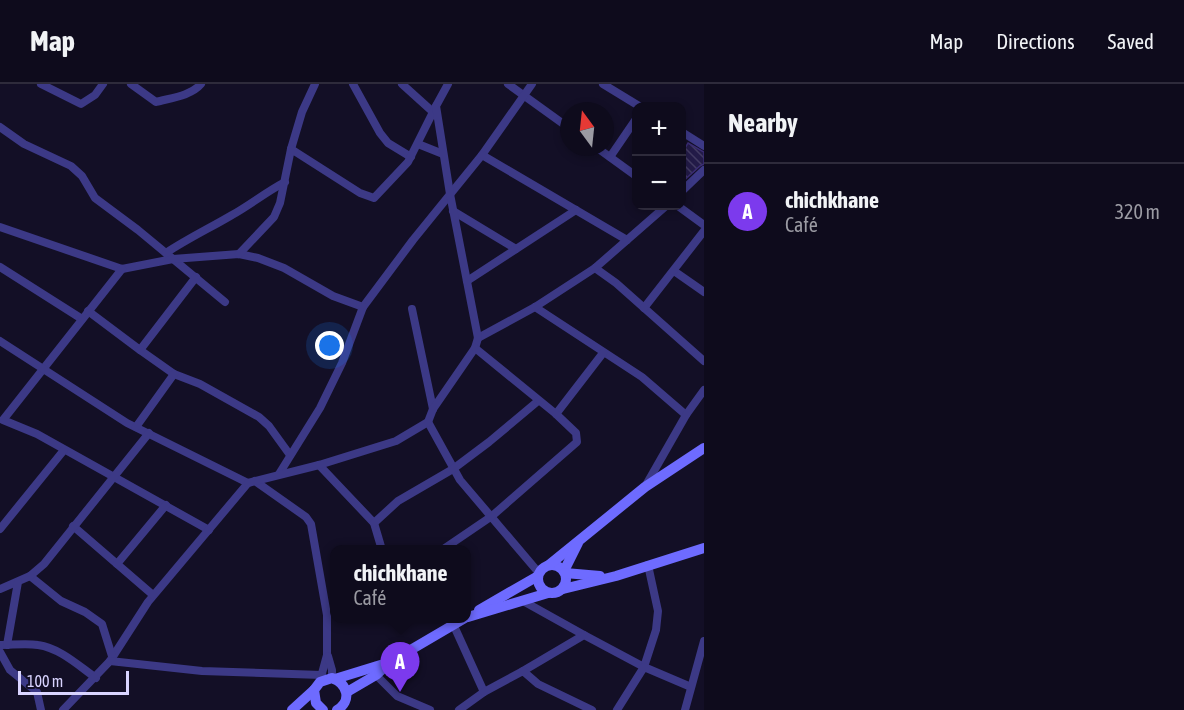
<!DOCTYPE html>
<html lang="en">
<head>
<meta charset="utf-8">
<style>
	body { margin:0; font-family:"Asap Condensed",sans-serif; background:#1c1929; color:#f1f3f6 }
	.controls { position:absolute; right:18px; top:18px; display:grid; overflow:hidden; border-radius:12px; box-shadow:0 3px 9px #0003 }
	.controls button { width:54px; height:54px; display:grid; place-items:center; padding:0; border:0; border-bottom:2px solid #2e2b3b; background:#0e0b1c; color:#f1f3f6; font:30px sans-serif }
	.compass { position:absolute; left:560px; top:18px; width:54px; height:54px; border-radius:50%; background:#0e0b1c; box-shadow:0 3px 9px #0003; rotate:345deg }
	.scale { position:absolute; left:18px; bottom:15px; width:111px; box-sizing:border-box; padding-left:6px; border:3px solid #d9d4ff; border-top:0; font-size:16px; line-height:21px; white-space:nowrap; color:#d9d4ff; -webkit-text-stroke:4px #130f26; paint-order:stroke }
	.you { position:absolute; left:330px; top:262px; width:21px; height:21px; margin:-15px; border:4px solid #fff; border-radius:50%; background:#1a73e8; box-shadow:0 0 0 9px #1a73e833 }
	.badge { display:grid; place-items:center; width:39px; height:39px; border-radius:50%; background:#7c3aed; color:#fff; font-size:20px; font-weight:700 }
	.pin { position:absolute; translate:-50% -50px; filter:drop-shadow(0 2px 3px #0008) }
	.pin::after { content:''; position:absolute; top:32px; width:21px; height:18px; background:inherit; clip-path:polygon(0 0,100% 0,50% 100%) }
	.popup { position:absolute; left:330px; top:461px; width:141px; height:78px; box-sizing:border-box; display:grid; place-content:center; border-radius:12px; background:#0e0b1c; filter:drop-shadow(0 2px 4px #0005); font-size:20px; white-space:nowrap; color:#9b9ba3 }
	.popup b { font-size:22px; color:#f1f3f6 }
	.popup::after { content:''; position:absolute; left:50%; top:100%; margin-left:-12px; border:12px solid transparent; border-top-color:#0e0b1c }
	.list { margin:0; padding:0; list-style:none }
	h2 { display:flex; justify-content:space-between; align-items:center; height:78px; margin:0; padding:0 24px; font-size:26px }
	h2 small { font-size:20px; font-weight:400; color:#9b9ba3 }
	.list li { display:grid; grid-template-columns:39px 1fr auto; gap:18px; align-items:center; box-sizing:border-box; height:96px; padding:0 24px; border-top:2px solid #2e2b3b }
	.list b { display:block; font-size:22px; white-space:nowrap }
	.list p { margin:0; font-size:20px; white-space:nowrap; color:#9b9ba3 }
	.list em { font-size:20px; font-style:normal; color:#9b9ba3 }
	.map { position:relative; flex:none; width:704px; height:626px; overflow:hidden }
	header { display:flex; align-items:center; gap:36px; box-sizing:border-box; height:84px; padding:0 30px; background:#0e0b1c; border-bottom:2px solid #2e2b3b }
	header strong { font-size:28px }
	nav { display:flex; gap:33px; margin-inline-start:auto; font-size:21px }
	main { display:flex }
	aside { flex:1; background:#0e0b1c }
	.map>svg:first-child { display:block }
	.building { fill:url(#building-back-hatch); stroke:#3a2c74; stroke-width:1.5 }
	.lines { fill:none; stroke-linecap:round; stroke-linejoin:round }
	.minor { stroke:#3c3986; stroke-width:8 }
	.secondary { stroke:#6e6bff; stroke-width:10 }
</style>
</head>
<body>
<header>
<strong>Map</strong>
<nav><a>Map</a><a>Directions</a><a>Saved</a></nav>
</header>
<main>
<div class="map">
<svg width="704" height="626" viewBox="0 0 704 626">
	<defs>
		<pattern id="building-back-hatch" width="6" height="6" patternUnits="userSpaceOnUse" patternTransform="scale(1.5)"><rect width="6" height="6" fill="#231b48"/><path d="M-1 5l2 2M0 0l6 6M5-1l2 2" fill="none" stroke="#423b63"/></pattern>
	</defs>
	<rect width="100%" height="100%" fill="#130f26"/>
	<path class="building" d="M688,59l16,9v12l-4,2 -19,17v-28z"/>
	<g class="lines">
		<g class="minor">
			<path d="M41,0l40,20 14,-9 8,-11"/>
			<path d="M131,0l25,18c14,-4 35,-6 45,-18"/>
			<path d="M353,0l27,49 8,10 23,14"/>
			<path d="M402,0l31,28"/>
			<path d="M508,0l61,44"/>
			<path d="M603,0l36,22"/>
			<path d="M0,43l24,17 47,22 11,10 13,22 43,32 87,72"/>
			<path d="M682,48l22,14"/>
			<path d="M418,60l25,10"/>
			<path d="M596,63l40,29"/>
			<path d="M291,65l11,-37 13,-28"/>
			<path d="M482,71l50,-71"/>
			<path d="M610,73l26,-38"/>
			<path d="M682,107l22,-21"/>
			<path d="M678,122l26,19"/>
			<path d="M453,127l63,38"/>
			<path d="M0,143l122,42 51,-10 66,-5 19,4 26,10 49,28 30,11 50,-67 69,-85 145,85"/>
			<path d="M166,169c21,-14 44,-25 66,-38 18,-10 34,-23 53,-33"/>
			<path d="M239,170l35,-37 6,-14 11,-54 69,44 14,5 34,-36 28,-56"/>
			<path d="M0,183l82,52"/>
			<path d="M595,184l21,15 88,78"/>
			<path d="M122,185l-119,151 34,14 172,96"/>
			<path d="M674,187l30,21"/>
			<path d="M467,197l109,-71"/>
			<path d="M535,223l107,70 44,38"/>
			<path d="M644,224l60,-77"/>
			<path d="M412,225l21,100"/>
			<path d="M88,227l52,39 56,-73"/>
			<path d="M478,254l57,-31 60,-39 71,-62"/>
			<path d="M0,257l127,82 121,60 -100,119 -38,59"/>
			<path d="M140,266l34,24 26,10 59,33 10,9 21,29"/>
			<path d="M556,330l47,-61"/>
			<path d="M428,338l32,58 79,93"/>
			<path d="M136,343l38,-53"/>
			<path d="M319,381l55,58 8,27"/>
			<path d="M279,390l41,-66 22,-45 21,-56"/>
			<path d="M255,397l51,36 5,7 16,91v40l-6,22"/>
			<path d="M248,399l71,-18 77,-24 32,-19 5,-13 42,-61 3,-10 -28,-144 -14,-88 12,-22"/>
			<path d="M646,401l40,-70 18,-25"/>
			<path d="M374,439l24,-22 55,-32 36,-27 49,-41"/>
			<path d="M73,442l80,69"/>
			<path d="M0,445l64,-79"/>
			<path d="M442,466l50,-34 85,-74 -1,-9 -20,-19 -81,-66"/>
			<path d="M117,480l49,-59"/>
			<path d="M30,492l31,25 24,11 17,12 10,32"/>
			<path d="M0,505l30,-13 14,-12 105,-131"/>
			<path d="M523,517l61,34"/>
			<path d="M454,542l30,66 -25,18"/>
			<path d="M0,561c12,0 26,-2 38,0 22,3 41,21 58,33"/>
			<path d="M7,561l11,-63"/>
			<path d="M0,568l10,18 27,22 4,18"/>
			<path d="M328,572l4,14v8"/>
			<path d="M523,587l61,-36 60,32 12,-37 2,-19 -10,-46"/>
			<path d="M376,591l21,21 33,14"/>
			<path d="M484,608l39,-21 15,13 54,26"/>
			<path d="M63,626l47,-49 92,10 120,4"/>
			<path d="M617,626l27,-43 47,20"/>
			<path d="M685,626l19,-69"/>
		</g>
		<g class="secondary">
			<circle cx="552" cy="495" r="14"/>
			<path d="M549,481l96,-78 59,-39"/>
			<path d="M564,487l14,-28"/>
			<path d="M565,489l35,3"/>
			<path d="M563,505l53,-13 88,-28"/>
			<path d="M479,526l59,-34"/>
			<path d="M468,533l80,-24"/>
			<path d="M335,595l52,-16"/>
			<path d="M347,608l29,-17 14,-13 75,-44"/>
			<path d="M292,626l22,-20"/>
			<path d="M323,626l-7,-7 -2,-13 6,-8 12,-4c16,6 20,23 5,32"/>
		</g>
	</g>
</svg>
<div class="controls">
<button>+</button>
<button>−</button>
</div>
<svg class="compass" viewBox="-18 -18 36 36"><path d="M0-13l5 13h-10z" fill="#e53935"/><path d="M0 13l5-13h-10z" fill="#9b9ba3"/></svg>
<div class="scale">100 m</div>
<div class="you"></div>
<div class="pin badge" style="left:400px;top:608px">A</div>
<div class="popup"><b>chichkhane</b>Café</div>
</div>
<aside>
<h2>Nearby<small></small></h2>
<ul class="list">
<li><span class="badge">A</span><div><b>chichkhane</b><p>Café</p></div><em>320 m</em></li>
</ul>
</aside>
</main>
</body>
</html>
